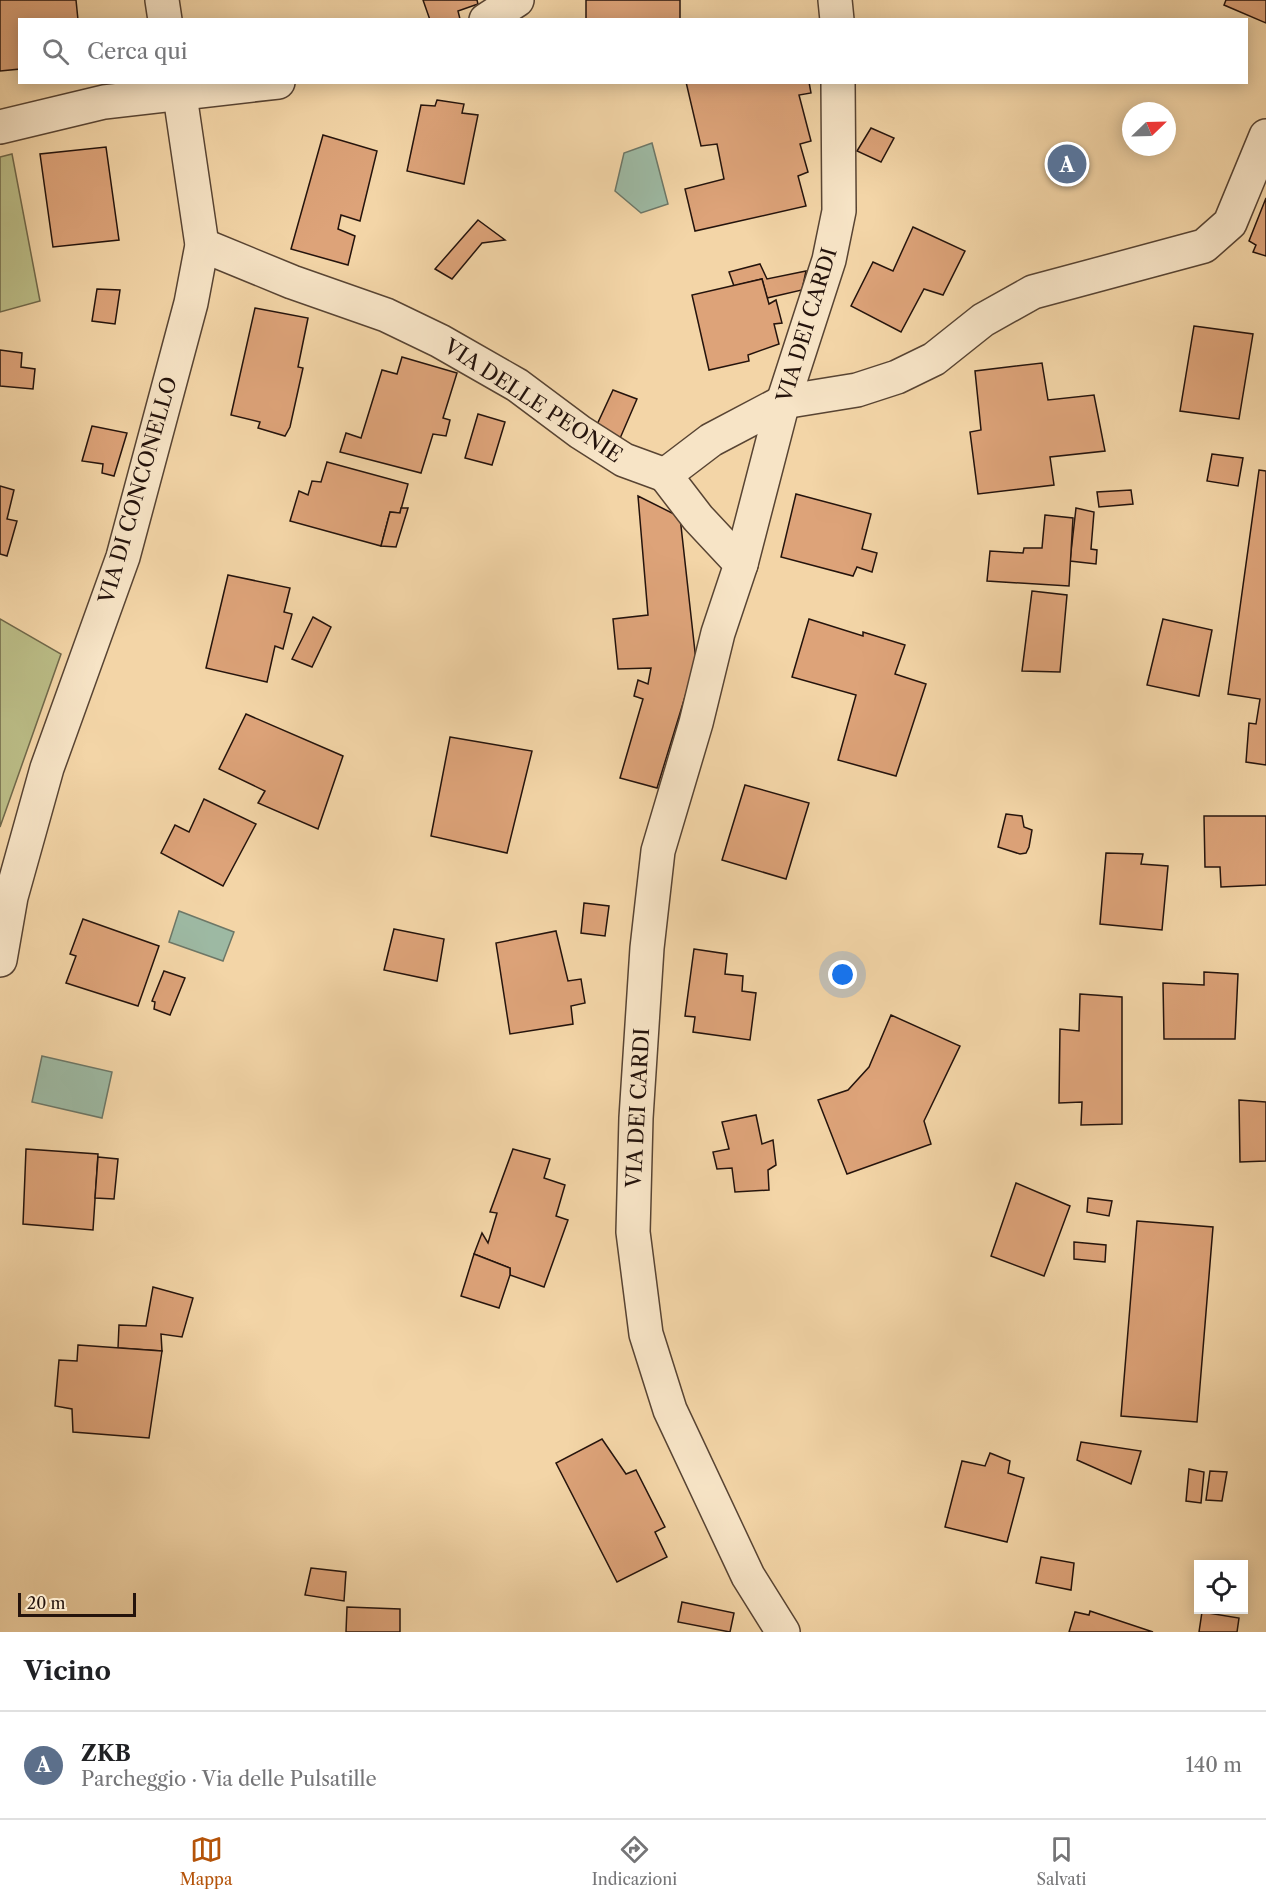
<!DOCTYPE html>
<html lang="it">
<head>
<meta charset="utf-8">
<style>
	body { margin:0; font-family:"Libre Caslon Text",serif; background:#f2f2f2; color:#202124 }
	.controls { position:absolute; right:18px; bottom:18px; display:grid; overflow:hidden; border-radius:0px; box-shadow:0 3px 15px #0003 }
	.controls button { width:54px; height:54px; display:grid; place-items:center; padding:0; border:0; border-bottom:2px solid #e0e0e0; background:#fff; color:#202124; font:30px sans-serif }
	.compass { position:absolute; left:1122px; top:102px; width:54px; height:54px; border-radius:50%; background:#fff; box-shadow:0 3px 15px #0003; rotate:67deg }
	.scale { position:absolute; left:18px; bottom:15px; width:118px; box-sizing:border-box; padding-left:6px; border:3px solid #24130c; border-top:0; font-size:16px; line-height:21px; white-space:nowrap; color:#24130c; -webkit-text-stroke:4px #f7e4c6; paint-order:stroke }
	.you { position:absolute; left:843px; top:975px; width:21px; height:21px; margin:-15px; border:4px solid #fff; border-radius:50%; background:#1a73e8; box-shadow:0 0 0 9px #1a73e833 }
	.badge { display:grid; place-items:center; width:39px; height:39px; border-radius:50%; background:#b45309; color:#fff; font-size:20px; font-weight:700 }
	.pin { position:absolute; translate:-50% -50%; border:3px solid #fff; box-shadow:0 2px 6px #0006 }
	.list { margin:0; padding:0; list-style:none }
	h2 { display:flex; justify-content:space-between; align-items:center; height:78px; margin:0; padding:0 24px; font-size:26px }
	h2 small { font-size:20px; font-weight:400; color:#757577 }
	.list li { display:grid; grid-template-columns:39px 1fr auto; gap:18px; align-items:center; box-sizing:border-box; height:108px; padding:0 24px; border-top:2px solid #e0e0e0 }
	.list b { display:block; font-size:22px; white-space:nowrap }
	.list p { margin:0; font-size:20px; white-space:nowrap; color:#757577 }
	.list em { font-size:20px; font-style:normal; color:#757577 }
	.icon { flex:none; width:33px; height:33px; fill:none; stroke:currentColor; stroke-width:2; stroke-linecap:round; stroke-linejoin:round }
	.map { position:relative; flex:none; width:1266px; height:1632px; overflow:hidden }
	.search { position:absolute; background:#fff; box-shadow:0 3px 15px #0003; left:18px; right:18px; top:18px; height:66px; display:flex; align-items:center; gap:15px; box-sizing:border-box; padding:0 21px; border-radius:0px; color:#757577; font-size:22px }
	.sheet { height:186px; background:#fff }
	nav { display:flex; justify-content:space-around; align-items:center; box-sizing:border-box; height:84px; border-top:2px solid #e0e0e0; background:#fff; font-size:16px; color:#757577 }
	nav a { display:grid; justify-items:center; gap:3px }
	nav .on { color:#b45309 }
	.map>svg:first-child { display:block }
	.green { fill:#bbbd87; stroke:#70684a; stroke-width:1.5 }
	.water { fill:#9db9a3; stroke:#6d7767; stroke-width:1.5 }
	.building { fill:#dda379; stroke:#24130c; stroke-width:1.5 }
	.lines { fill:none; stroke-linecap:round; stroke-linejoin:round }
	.street-casing { stroke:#584433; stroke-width:36 }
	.street { stroke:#f7e4c6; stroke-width:33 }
	.labels { text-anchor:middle; stroke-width:6; stroke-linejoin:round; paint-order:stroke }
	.street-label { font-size:21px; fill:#24130c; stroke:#f7e4c6 }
</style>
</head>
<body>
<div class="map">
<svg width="1266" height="1632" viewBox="0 0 1266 1632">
	<rect width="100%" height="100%" fill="#f3d5a7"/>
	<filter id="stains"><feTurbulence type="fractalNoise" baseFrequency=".00333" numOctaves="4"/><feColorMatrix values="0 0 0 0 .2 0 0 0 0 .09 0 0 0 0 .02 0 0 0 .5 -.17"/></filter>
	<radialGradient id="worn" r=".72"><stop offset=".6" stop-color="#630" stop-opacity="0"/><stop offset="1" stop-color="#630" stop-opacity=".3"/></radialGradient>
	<g class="green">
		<path d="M12,154l28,147 -40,11v-155z"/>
		<path d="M0,619l61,35 -61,173z"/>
	</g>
	<g class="water">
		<path d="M652,143l16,61 -27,9 -26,-22 9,-38z"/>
		<path d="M179,911l55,21 -11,29 -54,-19z"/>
		<path d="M42,1056l70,16 -10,46 -70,-16z"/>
	</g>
	<g class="building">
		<path d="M0,0h76l2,20h-58v49l-20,2z"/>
		<path d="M423,0h54l1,4 -20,7 2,8 -30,1z"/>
		<rect x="586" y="0" width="94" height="20"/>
		<path d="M1226,0h40v23l-42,-18z"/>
		<path d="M686,82h123l2,11 -12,2 12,46 -11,3 8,28 -10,4 8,30 -111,25 -10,-42 39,-10 -7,-35 -16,2z"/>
		<path d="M437,100l27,4 -2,9 16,2 -14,69 -57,-13 14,-66 14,1z"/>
		<path d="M871,128l23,10 -13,24 -24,-11z"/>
		<path d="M323,135l54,16 -17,70 -19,-6 -3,14 17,7 -7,29 -57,-16z"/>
		<path d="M106,147l13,93 -66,7 -13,-93z"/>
		<path d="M1266,198v58l-13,-4 3,-7 -7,-4z"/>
		<path d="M478,220l27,20 -23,3 -30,36 -17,-10z"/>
		<path d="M913,227l52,24 -22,44 -19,-6 -23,43 -50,-26 22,-44 20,9z"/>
		<path d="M760,264l7,15 39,-8 -4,19 -35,8 -5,-19 -28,7 -5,-14z"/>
		<path d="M762,279l7,25 7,-4 6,23 -8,1 5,20 -31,11 1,6 -40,9 -17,-75z"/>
		<path d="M97,289l23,1 -5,34 -23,-3z"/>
		<path d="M255,308l53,10 -10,49 5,1 -13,59 -5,9 -27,-8 2,-6 -29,-7z"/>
		<path d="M1194,326l59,8 -14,85 -59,-8z"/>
		<path d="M0,350l22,3 -1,14 14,2 -2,20 -33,-3z"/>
		<path d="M402,357l55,16 -14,45 7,2 -4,16 -13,-2 -12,39 -81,-21 6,-19 15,5 21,-68 15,4z"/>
		<path d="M1042,363l6,37 46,-5 11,56 -55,6 4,28 -76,9 -8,-62 11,-2 -6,-59z"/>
		<path d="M613,390l24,9 -19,44 -23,-14z"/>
		<path d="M478,414l27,8 -13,43 -27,-7z"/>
		<path d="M92,426l35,7 -13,43 -12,-3 1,-9 -21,-3z"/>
		<path d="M1212,454l31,4 -5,28 -31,-5z"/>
		<path d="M327,462l81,22 -8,29 -10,-1 -9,34 -91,-25 9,-30 9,4 4,-14 9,1z"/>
		<path d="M1259,470l7,1v294l-20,-3 3,-39 7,1 4,-25 -32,-5z"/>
		<path d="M0,486l14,4 -7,29 10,2 -10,35 -7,-2z"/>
		<path d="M1131,490l2,14 -34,3 -2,-15z"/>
		<path d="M796,494l75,20 -9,35 15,4 -5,19 -15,-5 -4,9 -72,-19z"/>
		<path d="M638,496l42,21 16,144 -39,127 -37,-10 23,-79 -9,-3 4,-16 10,4 3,-16 -33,1 -5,-50 35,-4z"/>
		<path d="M401,508h7l-12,39 -15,-1 9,-34 10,1z"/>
		<path d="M1076,508l18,4 -3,37 6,1 -1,14 -26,-3z"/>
		<path d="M1045,515l28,3 -4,68 -82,-5 3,-30 33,2 1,-5h18z"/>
		<path d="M228,575l62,13 -6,24 8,2 -9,35 -8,-3 -8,36 -61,-14z"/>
		<path d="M1032,591l35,4 -7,77 -38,-1z"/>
		<path d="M313,617l18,10 -19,40 -20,-8z"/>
		<path d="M809,619l54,17v-4l42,13 -10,29 31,10 -30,92 -58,-16 18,-65 -64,-18z"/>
		<path d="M1163,619l49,11 -13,66 -52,-11z"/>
		<path d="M246,714l97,42 -25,73 -60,-26 7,-12 -46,-22z"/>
		<path d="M450,737l82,14 -25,102 -76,-17z"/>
		<path d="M745,785l64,18 -23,76 -64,-19z"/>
		<path d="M204,799l52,25 -33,62 -62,-33 14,-28 14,7z"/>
		<path d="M1006,814l16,2 2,11 8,3 -3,17 -3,6 -6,1 -22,-7z"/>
		<path d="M1204,816h62v69l-45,2 -1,-20h-15z"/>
		<path d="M1106,853l37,1 -2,10 27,2 -6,64 -62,-6z"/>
		<path d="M584,903l25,3 -4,30 -24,-3z"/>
		<path d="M83,919l76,27 -21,60 -72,-23 10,-27 -6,-2z"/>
		<path d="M394,929l50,10 -7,42 -53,-11z"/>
		<path d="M556,931l12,50 13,-2 4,24 -14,3 2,18 -63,10 -14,-91z"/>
		<path d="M694,949l33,5 -2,20 18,2 -1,15 14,2 -6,47 -57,-8 2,-15 -10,-1z"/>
		<path d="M164,971l21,7 -15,37 -16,-6 1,-7 -3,-1z"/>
		<path d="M1204,972l34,2 -3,65h-71l-1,-56 41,2z"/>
		<path d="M1080,994l42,3v127l-41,1 1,-23 -23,1 1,-74 19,2z"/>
		<path d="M891,1015l69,31 -36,75 7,23 -84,30 -29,-74 30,-10 21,-23z"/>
		<path d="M1239,1100l27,2v59l-26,1z"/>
		<path d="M756,1115l6,29 11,-4 3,25 -8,5 1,20 -34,2 -3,-24 -15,1 -4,-17 16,-3 -7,-27z"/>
		<path d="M26,1149l72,5 -5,76 -70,-6z"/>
		<path d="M513,1149l37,10 -6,19 21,7 -9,31 12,4 -24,67 -34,-12v-7l-36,-14 8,-21 6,10 9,-30 -7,-1z"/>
		<path d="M98,1157l20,2 -4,40 -19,-1z"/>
		<path d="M1016,1183l54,23 -26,70 -53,-20z"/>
		<path d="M1088,1198l24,3 -3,15 -22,-4z"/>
		<path d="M1137,1221l76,6 -16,195 -76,-6z"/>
		<path d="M1074,1242l32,3 -1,17 -31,-3z"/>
		<path d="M474,1254l36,14v7l-11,33 -38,-12z"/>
		<path d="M153,1287l40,11 -11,39 -21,-3 1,17 -44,-3 1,-23 27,1z"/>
		<path d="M78,1345l84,6 -13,87 -76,-6 -1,-23 -17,-3 4,-46 18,1z"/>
		<path d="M602,1439l24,35 10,-4 29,57 -10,5 12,25 -50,25 -61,-119z"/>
		<path d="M1081,1442l60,9 -10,33 -54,-24z"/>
		<path d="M990,1453l20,8 -2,12 16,5 -17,64 -62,-15 17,-66 23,5z"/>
		<path d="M1189,1469l15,3 -3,31 -15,-2z"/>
		<path d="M1210,1471l17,1 -5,29 -16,-1z"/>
		<path d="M1041,1557l33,6 -3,27 -35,-7z"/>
		<path d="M311,1568l35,4 -2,29 -39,-6z"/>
		<path d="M682,1602l52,11 -4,19 -52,-10z"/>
		<path d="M347,1607l53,2v23h-54z"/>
		<path d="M1090,1611l63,21h-84l6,-20 14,3z"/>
		<path d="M1202,1612l37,6 -2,14h-38z"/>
	</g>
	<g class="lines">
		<g class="street-casing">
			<g id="street">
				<path d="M162,0l3,20"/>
				<path d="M835,0l2,20"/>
				<path d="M486,20l31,-20"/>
				<path d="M0,127l104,-25 174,-20"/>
				<path d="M202,245l90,37 94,33 54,26 77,44 63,47 44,28 41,15"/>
				<path d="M665,475l33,43 43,46 -23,69 -22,90 -38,128 -11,97 -11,170 -3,114 13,102 24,76 78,166 35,56"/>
				<path d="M665,475l46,-35 72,-38 74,-12 40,-13 37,-18 49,-39 50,-28 171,-46 26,-23 36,-87"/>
				<path d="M741,564l42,-162 46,-142 10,-49 -1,-129"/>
				<path d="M0,960l11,-63 36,-129 76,-211 68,-254 11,-58 -24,-163"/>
			</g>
		</g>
		<use href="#street" class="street"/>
	</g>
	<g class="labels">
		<g class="street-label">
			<text transform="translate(807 325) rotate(-73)" y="7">VIA DEI CARDI</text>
			<text transform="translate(533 401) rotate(33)" y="7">VIA DELLE PEONIE</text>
			<text transform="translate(138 490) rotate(-74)" y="7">VIA DI CONCONELLO</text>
			<text transform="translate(638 1108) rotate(-87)" y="7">VIA DEI CARDI</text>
		</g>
	</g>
	<rect width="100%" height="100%" filter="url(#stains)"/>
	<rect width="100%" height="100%" fill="url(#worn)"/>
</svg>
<div class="controls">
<button><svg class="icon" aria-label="locate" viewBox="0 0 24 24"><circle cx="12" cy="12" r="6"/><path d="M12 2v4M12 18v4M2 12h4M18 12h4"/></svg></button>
</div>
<svg class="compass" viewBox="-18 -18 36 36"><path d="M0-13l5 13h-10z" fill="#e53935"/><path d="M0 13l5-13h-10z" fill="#757577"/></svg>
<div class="scale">20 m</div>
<div class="you"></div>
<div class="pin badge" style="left:1067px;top:164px;background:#5c6f8a">A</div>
<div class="search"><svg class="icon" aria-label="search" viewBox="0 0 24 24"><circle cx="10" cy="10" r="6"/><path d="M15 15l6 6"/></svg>Cerca qui</div>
</div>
<section class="sheet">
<h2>Vicino<small></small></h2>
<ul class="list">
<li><span class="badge" style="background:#5c6f8a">A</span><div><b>ZKB</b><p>Parcheggio · Via delle Pulsatille</p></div><em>140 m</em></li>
</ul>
</section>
<nav>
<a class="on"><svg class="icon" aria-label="map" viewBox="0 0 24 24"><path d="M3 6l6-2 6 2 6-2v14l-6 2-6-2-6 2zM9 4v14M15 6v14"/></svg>Mappa</a>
<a><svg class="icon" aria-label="directions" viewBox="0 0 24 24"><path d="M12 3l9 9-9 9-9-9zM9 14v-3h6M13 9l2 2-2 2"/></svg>Indicazioni</a>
<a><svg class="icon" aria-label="saved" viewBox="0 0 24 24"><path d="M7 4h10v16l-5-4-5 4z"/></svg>Salvati</a>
</nav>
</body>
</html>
